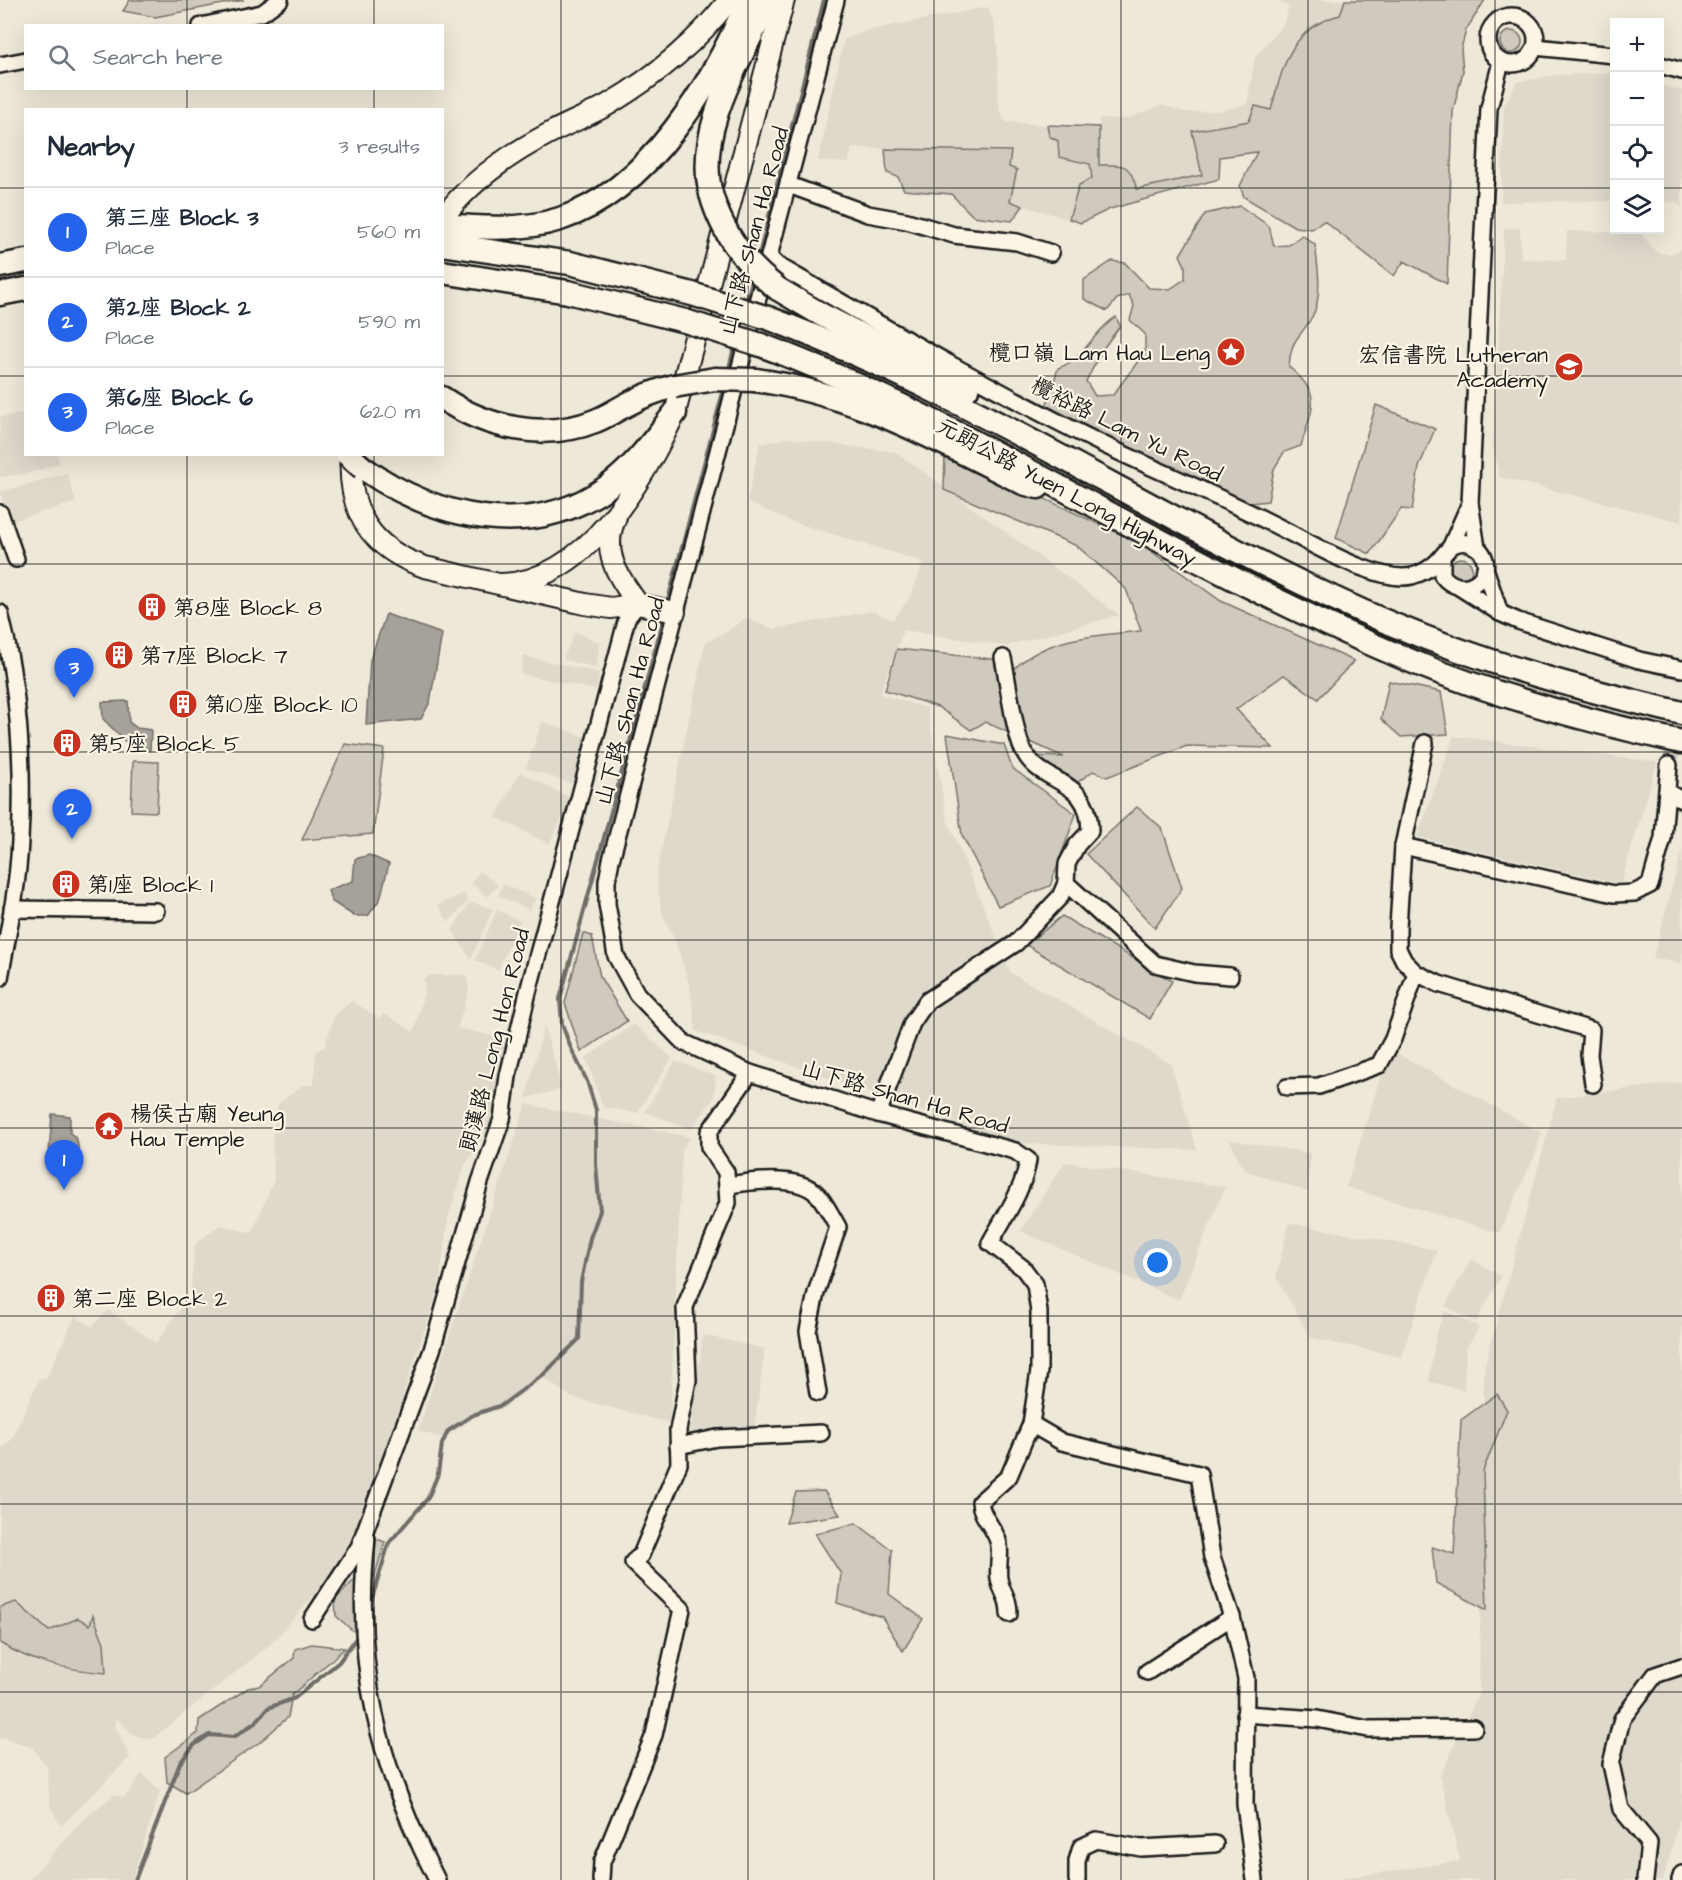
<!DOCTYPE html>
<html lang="en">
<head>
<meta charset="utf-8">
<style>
	body { margin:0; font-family:"Architects Daughter","LXGW WenKai TC",sans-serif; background:#f6f6f7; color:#1f2937 }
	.controls { position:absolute; right:18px; top:18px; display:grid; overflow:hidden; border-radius:0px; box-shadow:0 6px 24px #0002 }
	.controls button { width:54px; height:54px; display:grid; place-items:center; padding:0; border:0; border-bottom:2px solid #e0e1e3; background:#fff; color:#1f2937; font:30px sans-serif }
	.you { position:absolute; left:1158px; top:1263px; width:21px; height:21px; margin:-15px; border:4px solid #fff; border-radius:50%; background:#1a73e8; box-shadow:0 0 0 9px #1a73e833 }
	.badge { display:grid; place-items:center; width:39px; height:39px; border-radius:50%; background:#2563eb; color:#fff; font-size:20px; font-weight:700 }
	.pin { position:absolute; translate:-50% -50px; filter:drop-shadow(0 2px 3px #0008) }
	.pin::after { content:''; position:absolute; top:32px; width:21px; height:18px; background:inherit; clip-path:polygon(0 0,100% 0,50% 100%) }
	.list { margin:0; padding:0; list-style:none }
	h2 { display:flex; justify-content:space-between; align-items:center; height:78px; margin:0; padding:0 24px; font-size:26px }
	h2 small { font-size:20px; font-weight:400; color:#747a83 }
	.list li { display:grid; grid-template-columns:39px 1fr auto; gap:18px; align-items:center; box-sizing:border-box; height:90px; padding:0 24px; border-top:2px solid #e0e1e3 }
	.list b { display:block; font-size:22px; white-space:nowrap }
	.list p { margin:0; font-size:20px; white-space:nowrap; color:#747a83 }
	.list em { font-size:20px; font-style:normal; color:#747a83 }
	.icon { flex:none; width:33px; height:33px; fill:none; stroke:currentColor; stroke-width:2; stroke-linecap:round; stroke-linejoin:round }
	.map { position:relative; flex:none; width:1682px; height:1880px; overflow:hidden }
	.search { position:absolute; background:#fff; box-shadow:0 6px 24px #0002; left:24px; top:24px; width:420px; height:66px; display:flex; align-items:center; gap:15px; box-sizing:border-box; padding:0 21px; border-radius:0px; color:#747a83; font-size:22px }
	.panel { position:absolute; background:#fff; box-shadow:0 6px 24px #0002; left:24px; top:108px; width:420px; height:348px; border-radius:0px }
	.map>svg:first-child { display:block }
	.built { fill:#ded9cb }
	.green { fill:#cfcabd; stroke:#76736c; stroke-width:1.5 }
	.water { fill:#a7a299; stroke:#6f6c67; stroke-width:1.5 }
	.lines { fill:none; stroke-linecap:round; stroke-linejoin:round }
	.stream { stroke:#6f6c67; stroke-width:4 }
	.minor-tunnel { stroke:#cec9bd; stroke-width:15; stroke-dasharray:15 8; stroke-linecap:butt }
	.minor-casing { stroke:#1c1c1c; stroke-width:20 }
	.major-casing { stroke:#1c1c1c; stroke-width:24 }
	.highway-casing { stroke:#1c1c1c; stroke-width:27 }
	.minor { stroke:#fcf5e5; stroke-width:15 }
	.major { stroke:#fcf5e5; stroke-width:20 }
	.highway { stroke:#fcf5e5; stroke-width:22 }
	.highway-bridge-casing { stroke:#1c1c1c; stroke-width:27; stroke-linecap:butt }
	.highway-bridge { stroke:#fcf5e5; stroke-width:22 }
	.grid { fill:none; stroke:#1c1c1c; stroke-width:1.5; stroke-opacity:0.55 }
	.labels { text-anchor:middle; stroke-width:4.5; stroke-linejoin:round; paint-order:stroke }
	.street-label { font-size:22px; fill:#1c1c1c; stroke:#fcf5e5 }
	.poi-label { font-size:22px; fill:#1c1c1c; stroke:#fcf5e5; text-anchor:start }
</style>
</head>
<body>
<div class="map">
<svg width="1682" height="1880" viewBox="0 0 1682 1880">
	<rect width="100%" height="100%" fill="#eee8d9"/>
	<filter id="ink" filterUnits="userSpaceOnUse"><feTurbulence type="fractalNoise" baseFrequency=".0167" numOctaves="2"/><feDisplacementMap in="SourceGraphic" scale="12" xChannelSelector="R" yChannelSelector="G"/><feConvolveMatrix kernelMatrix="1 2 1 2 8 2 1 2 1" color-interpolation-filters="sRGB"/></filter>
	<g filter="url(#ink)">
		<g class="built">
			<path d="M1276,0h69l-5,15 -21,5 -40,56 -8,34 -22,11 -19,4 -28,50 -65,14 -38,-24v-47l26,1 37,-14 22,7 35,-1 28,-7 8,-47 28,-32 6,-19z"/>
			<path d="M988,7l6,17 3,18 2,67 7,13 41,3 2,11 41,28 2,14 -13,7 -10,34 -59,-17 7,-32 -9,-2 2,-17 -158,-3 -4,15 -30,-2 26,-121 21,-9z"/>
			<path d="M1610,73l4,1v127l-113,1 3,-96 13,-24 40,-7z"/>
			<path d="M1660,85l22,6v116l-6,-4 -16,-2z"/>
			<path d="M1504,228h16l1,31 45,1 1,-29 72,1 18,21 12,1 13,-5v273l-183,-45 -6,-32z"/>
			<path d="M25,413l1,41 31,1 3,8 -30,10 -30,4v-60z"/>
			<path d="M787,438l109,14 223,163 -113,31 -103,-16 -23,64 47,14 20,111 64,154 160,91 26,86 -183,-7 -318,-112 -6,-44 -14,-44 -14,-30 -6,-37 49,-233 23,-12 17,-13 29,11 99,-18 20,9 18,-24 12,-34 -133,-41 -43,-19 13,-58z"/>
			<path d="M67,473l9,29 -67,20 -9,-30z"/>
			<path d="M575,632l24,10 -2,26 -34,-9z"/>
			<path d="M524,656l76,17 -4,17 -75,-16z"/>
			<path d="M542,722l47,16 -16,46 -47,-16z"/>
			<path d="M1454,736l203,26 -36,122 -204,-47z"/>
			<path d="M520,772l52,27 -23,45 -53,-27z"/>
			<path d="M1682,850v114l-29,-6z"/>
			<path d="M480,871l18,14 -10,12 -17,-14z"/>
			<path d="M503,884l32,14 -5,12 -32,-14z"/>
			<path d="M464,893l4,9 -20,20 -10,-17z"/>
			<path d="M470,902l23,7 -22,50 -19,-29z"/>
			<path d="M497,910l23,11 -22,49 -23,-10z"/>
			<path d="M431,975h36l2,16 -12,37 50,11 -16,86 -27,42 -16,51 -9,68 -83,251 -21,35 -64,72 -119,95 -17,-3 -19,-18 -1,8 15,31 -69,69 -11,-20 -3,-39 -15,-20 -30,-10 -2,3v-97l20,13 43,13 43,4 -14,-57 -2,9 -12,-7 -29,13 -33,-29 -16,5v-157l12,-11 27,-60h7l29,-63 17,11 16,-17 48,33 34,-48 5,-51 25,-19 32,8 22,-53 -2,-42 6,-34 25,-19h11l2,-34 9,-4 9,-31 18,-15 27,17 6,-4 29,18 11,-43 -1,-10z"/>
			<path d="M634,1024l38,34 -35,55 -34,-6 -17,-49z"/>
			<path d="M544,1025l18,64 -36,9z"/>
			<path d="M1389,1049l153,84 -7,22 -36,78 -153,-46z"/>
			<path d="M675,1061l41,15 -2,22 -23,31 -46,-17z"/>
			<path d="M1682,1082v729l-19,69h-331l128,-19 -20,-85 39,-83 5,-324 73,-271z"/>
			<path d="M526,1104l164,33 -8,13 -12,273 -99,-26 -28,-19 -39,30 -28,8 -32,22 -26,-7z"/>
			<path d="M1230,1140l80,13 -2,39 -61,-21 -7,-8z"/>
			<path d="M1065,1162l160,25 -46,113 -159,-69z"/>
			<path d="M1289,1223l148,27 -36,107 -90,-19 -35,-61z"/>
			<path d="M1471,1259l30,17 -25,46 -31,-16z"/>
			<path d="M1445,1311l34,16 -13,22 -2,41 -35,-8 7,-49z"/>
			<path d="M703,1335l62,14 -11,80 -64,6z"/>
			<path d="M142,1773l18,18 -28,89h-103l51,-57 33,-28 12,2z"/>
		</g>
		<g class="green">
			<path d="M130,0h114l-89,17 -32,-6z"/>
			<path d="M1345,0h140l-19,30 -5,19 2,22 -10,40 -6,173 -43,-23 -10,15 -70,-55 -12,8 -17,-2 -51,-30 -4,-11 17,-34 -37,5 -1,22 -109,30 -29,14 -12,-4 10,-34 13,-7 -2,-14 -31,-7 -1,-16 -9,-5 -2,-11 52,2v38c26,0 30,-3 38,24l65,-14 -10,-44 57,-10 6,-15 16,4c12,-44 19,-82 69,-95z"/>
			<circle cx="1511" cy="42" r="11"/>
			<path d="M885,149l126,2 -2,16 8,3 -7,31 13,5 -11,15 -39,-5 -22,-22 -47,-4 -6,-13 -11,-4z"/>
			<path d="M1240,206l29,20 5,20 15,-1 13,-10 13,10c3,21 8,52 -3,72 -13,23 -21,20 -23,50 35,29 23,40 12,79l-17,6 -10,17 -6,32 -18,2 -149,-67 -55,-29 12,-39c26,-8 35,-37 58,-51l4,9 -15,20 -19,35 9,15 18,-1 32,-43v-18l-15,-14 4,-14 -5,-11 -12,4 -10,12 -23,-12v-19l28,-19 13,2 24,25 21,1 15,-10v-13l-5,-11 25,-41z"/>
			<path d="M1376,405l59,24 -16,38 -7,43 -11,-1 -31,45 -34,-16z"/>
			<path d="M945,452l196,92 80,57 133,60 -36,38 -34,-24 -48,34 37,39 -86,-2 -80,31 -14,-6 -19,14 -41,-29 31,1 -79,-35 -14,8 -33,-23 -53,-17 12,-41 113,12v12c33,-37 85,-37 131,-42l-15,-42 -49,-43 -133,-56z"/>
			<circle cx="1461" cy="569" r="11"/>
			<path d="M1389,681l52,11 7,42 -47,3 -20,-18z"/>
			<path d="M947,734l57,11 8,23 64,46 -26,72 -52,20 -36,-71z"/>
			<path d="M345,744l39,5 -11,85 -71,6z"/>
			<path d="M133,761l26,1 -2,50 -26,-1z"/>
			<path d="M1137,807l25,21 20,60 -27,40 -69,-74z"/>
			<path d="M1062,916l110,65 -22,38 -124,-74z"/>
			<path d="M583,933l9,3 8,41 27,44 -46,31 -16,-49z"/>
			<path d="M1497,1394l10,16 -24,61 4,139 -51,-27 -4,-36 22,7 7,-134z"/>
			<path d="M824,1491l16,24 -54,8 10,-31z"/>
			<path d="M856,1523l36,27 -3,44 34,25 -20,32 -21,-34 -45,-14 4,-29 -26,-40z"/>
			<path d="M371,1537l14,5 -23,76 -9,13 -17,-15 -1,-16 22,-23v-12z"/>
			<path d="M16,1602l33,29 29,-13 12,7 3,-10 11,28 2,30c-39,-4 -73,-9 -106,-30v-36z"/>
			<path d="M312,1644l33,4 -53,47 -4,22 -28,25 -74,51 -19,-11 -2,-25 33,-24 1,-13 49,-32 11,-2 35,-28 1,-9z"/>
		</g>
		<g class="water">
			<path d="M386,614l56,20 -12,68 -9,17 -55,6 4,-65z"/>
			<path d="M128,701l1,21 8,6 14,2 -1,20h-16l-31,-31 -1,-17z"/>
			<path d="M369,855l20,9 -9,35 -12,17h-14l-23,-15 -3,-11 25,-9 2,-22z"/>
			<path d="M52,1114l18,2v17c7,5 8,7 8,16l-7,6 -22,-2z"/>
		</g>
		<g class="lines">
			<g class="stream">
				<path d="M758,259l66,-259"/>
				<path d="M746,302l7,-24"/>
				<path d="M728,372l7,-28"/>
				<path d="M667,604l57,-216"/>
				<path d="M370,1605l19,-62 39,-45 10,-24 4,-30 6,-13 25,-16 29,-10 42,-31 35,-35 2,-57 9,-44 10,-27 -4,-46v-55l-9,-29 -17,-35 -8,-22 -2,-25 104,-382"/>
				<path d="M135,1880l45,-117 14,-18 15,-10 25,2 22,-15 12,-14 27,-10 44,-36 20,-28"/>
			</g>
			<path class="minor-tunnel" d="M1669,765l13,-52"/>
			<g class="minor-casing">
				<g id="minor">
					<path d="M836,0l-225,860 -4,21v23l9,52 21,38 46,48 67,31 128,41 137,37 13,9c-4,30 -24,57 -38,83l33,25 12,16 4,28v59l-8,53 -22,52 -29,26c1,15 14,25 18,39 4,11 -1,25 1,38 3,16 10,17 10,35"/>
					<circle cx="1512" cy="40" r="24"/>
					<path d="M201,26l61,-13 18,-13"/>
					<path d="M1535,47l79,8"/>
					<path d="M0,65l26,-5"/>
					<path d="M1660,65l22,6"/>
					<path d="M789,185l79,29 39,7 47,14 63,7 34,11"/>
					<path d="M770,258l7,7c106,61 211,123 321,177 66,32 135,60 200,95 27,14 84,46 114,39 7,-2 15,-6 20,-10 13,-8 16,-27 36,-23 5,2 11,5 14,10 15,25 -21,48 -40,22v-19"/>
					<path d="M0,513l16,46"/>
					<path d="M1451,546l19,-43"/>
					<path d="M1477,548l-7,-45 19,-395 12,-46"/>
					<path d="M1485,568l15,45"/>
					<path d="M1459,587l41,26 18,8 121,39 43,9"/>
					<path d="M0,613c19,72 24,154 20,228 -2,46 -12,92 -20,137"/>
					<path d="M1667,792l15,8"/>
					<path d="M1403,846l211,48 20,-1 16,-8 13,-47 6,-73"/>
					<path d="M1066,883l89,81 39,9 36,3"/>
					<path d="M12,909l144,2"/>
					<path d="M1416,973l23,11 152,46 -2,25 4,29"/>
					<path d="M1287,1087l32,-1 60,-21 14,-26 23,-66 -12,-12 -6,-12v-21l5,-82 22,-103"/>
					<path d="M878,1114l34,-91 15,-22 89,-58 44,-46 6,-14 1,-19 10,-19 13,-14c-1,-57 -48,-43 -67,-81 -9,-18 -15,-69 -20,-92"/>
					<path d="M729,1185c23,-4 71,-10 89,10 8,9 14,22 20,32l-22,66 -8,38 10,62"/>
					<path d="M1031,1424l31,18 137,32 13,83 20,60 14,61 -1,126 10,76"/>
					<path d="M678,1446l39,-8 104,-5"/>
					<path d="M367,1539c-14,127 12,229 70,341"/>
					<path d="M312,1619l47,-72 73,-197 48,-168 22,-63 6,-43 20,-84 99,-374 11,-14"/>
					<path d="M1147,1672l85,-55"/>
					<path d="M1245,1714l72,5 51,10 106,-1"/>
					<path d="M601,1880l1,-18 52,-127 28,-126 -49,-47 8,-7 38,-91 -1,-34 10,-50 -3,-73 43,-104 -2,-31 -17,-25v-15l41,-59"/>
					<path d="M1077,1880v-19l4,-14 15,-7 45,8 74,-4"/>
					<path d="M1645,1880l4,-37 -28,-34 -10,-45 11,-45 33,-44 27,-9"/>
					<path d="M1680,1880l2,-6"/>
				</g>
			</g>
			<g class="major-casing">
				<g id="major">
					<path d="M442,219c27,-37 66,-64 106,-85 20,-11 42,-19 61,-30 47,-28 87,-61 120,-104"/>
					<path d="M351,454c-4,57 20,95 74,113l160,37 26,4 27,-4 37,8"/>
					<path d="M616,517c-16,34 2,60 22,87"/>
					<path d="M501,584c85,-2 142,-103 174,-171l109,-413"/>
				</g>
			</g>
			<g class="highway-casing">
				<g id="highway">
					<path d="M711,194c-17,-66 32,-137 57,-194"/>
					<path d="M442,225c39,3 81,6 118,-6 89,-29 154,-137 188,-219"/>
					<path d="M442,244l128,19 122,31"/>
					<path d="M0,266l26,-5"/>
					<path d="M442,272l126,20 117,29"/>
					<path d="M778,289l44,26 145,74"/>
					<path d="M0,294l26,-5"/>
					<path d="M768,318c220,83 411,216 626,307 93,39 190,65 288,88"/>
					<path d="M761,345c157,59 299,145 448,221 68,35 136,68 207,97 85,35 176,59 266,79"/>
					<path d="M755,380c98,13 181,59 268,103l15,4"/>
					<path d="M442,398c44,30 103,43 153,23 13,-5 24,-13 37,-19 13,-7 28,-12 42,-16"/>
					<path d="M363,468c71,50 168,74 244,19 28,-20 47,-48 68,-74"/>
				</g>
			</g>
			<use href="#minor" class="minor"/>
			<use href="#major" class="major"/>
			<use href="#highway" class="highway"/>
			<g class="highway-bridge-casing">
				<g id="highway-bridge">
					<path d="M711,194c11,39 35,71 67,95"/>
					<path d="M692,294l76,24"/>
					<path d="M685,321l76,24"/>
					<path d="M674,386l41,-7 40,1"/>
					<path d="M347,454l16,14"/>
				</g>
			</g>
			<use href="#highway-bridge" class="highway-bridge"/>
		</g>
	</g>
	<path class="grid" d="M187,0v26M374,0v26M561,0v1880M748,0v1880M934,0v1880M1121,0v1880M1308,0v1880M1495,0v1880M187,88v22M374,88v22M0,188h26M442,188h1172M1660,188h22M0,376h26M442,376h1240M187,454v1426M374,454v1426M0,564h1682M0,752h1682M0,940h1682M0,1128h1682M0,1316h1682M0,1504h1682M0,1692h1682"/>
	<defs>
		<g id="sight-disc" transform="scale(1.5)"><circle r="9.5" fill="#c8321e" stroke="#fcf5e5"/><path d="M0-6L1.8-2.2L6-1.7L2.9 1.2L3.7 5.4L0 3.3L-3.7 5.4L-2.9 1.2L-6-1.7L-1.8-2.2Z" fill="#fff"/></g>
		<g id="school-disc" transform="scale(1.5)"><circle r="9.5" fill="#c8321e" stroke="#fcf5e5"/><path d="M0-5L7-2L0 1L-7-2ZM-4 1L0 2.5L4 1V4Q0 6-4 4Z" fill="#fff"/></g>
		<g id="building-disc" transform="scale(1.5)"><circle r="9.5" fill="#c8321e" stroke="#fcf5e5"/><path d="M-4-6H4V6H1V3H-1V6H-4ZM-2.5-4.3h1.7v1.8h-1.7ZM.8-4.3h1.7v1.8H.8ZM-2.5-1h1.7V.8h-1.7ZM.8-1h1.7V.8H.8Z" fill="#fff"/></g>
		<g id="temple-disc" transform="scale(1.5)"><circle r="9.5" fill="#c8321e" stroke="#fcf5e5"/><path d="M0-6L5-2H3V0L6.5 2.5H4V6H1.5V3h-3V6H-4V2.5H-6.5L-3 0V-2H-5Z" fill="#fff"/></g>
	</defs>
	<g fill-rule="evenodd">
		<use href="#sight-disc" x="1231" y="352"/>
		<use href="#school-disc" x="1569" y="367"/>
		<use href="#building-disc" x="152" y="607"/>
		<use href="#building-disc" x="119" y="655"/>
		<use href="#building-disc" x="183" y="704"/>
		<use href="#building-disc" x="67" y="743"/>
		<use href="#building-disc" x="66" y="884"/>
		<use href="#temple-disc" x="109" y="1126"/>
		<use href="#building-disc" x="51" y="1298"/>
	</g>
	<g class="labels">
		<g class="street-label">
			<text transform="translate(753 231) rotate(-75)" y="8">山下路 Shan Ha Road</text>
			<text transform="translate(1127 429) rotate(26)" y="8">欖裕路 Lam Yu Road</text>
			<text transform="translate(1067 491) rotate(28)" y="8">元朗公路 Yuen Long Highway</text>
			<text transform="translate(629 701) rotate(-75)" y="8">山下路 Shan Ha Road</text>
			<text transform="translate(494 1040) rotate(-76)" y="8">朗漢路 Long Hon Road</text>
			<text transform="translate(905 1096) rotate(16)" y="8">山下路 Shan Ha Road</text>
		</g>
		<g class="poi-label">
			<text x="1210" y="360" text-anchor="end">欖口嶺 Lam Hau Leng</text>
			<text x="1548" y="362" text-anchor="end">宏信書院 Lutheran<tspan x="1548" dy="25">Academy</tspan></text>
			<text x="173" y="615">第8座 Block 8</text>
			<text x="140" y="663">第7座 Block 7</text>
			<text x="204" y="712">第10座 Block 10</text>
			<text x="88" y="751">第5座 Block 5</text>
			<text x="87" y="892">第1座 Block 1</text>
			<text x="130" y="1121">楊侯古廟 Yeung<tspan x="130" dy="25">Hau Temple</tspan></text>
			<text x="72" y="1306">第二座 Block 2</text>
		</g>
	</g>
</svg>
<div class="controls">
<button>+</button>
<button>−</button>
<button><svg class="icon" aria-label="locate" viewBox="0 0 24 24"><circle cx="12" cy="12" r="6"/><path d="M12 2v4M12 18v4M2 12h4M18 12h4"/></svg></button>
<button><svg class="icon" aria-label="layers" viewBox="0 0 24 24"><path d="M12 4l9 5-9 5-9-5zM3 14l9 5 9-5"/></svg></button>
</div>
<div class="you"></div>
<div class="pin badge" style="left:64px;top:1190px">1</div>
<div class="pin badge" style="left:72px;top:839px">2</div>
<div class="pin badge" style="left:74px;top:698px">3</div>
<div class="search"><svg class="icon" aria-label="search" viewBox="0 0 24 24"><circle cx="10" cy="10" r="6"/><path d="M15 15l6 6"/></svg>Search here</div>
<section class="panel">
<h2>Nearby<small>3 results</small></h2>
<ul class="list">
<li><span class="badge">1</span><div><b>第三座 Block 3</b><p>Place</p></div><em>560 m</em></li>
<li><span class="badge">2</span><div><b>第2座 Block 2</b><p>Place</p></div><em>590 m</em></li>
<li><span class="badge">3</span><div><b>第6座 Block 6</b><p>Place</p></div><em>620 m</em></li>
</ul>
</section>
</div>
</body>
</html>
